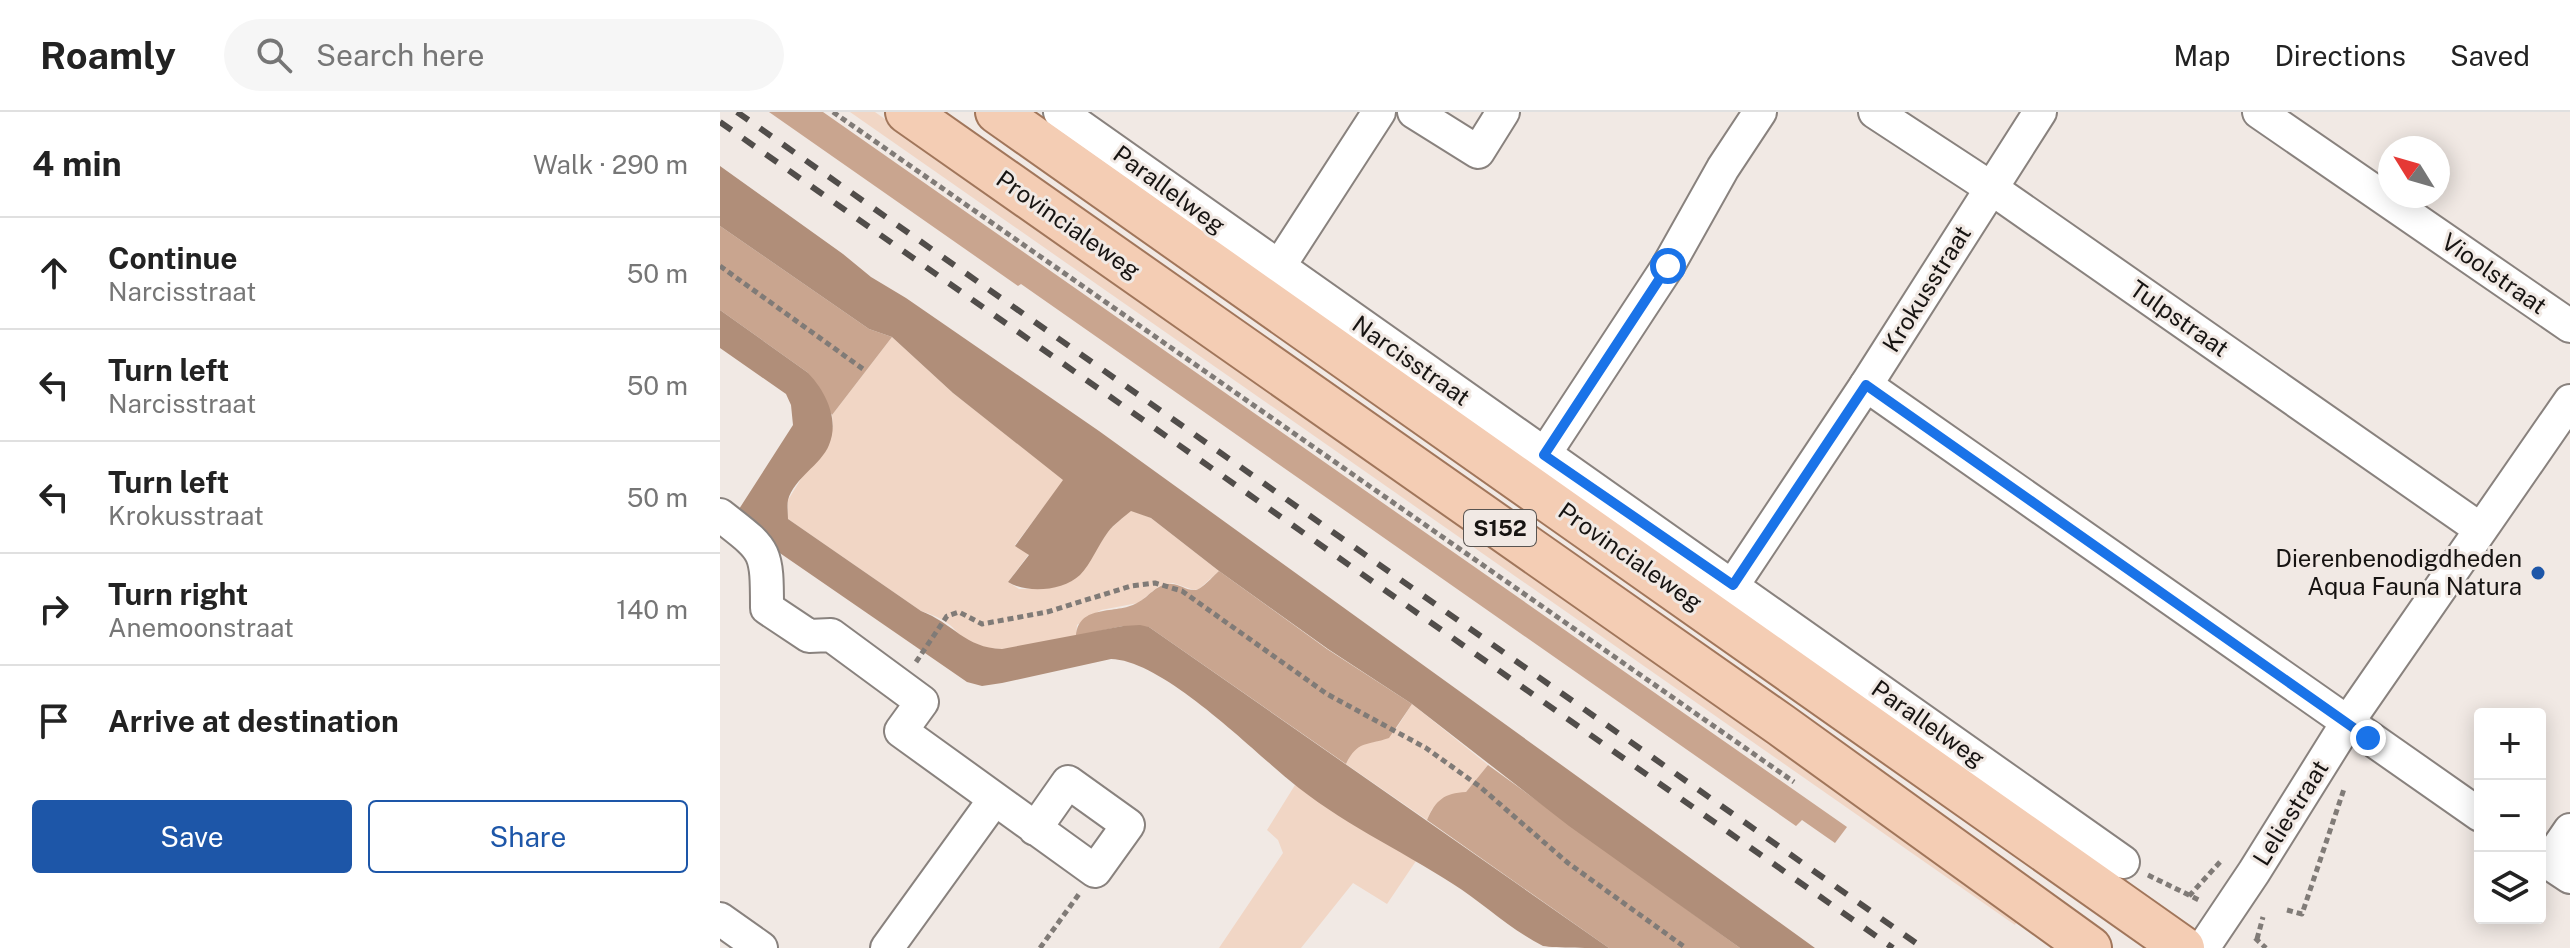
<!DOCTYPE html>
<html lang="en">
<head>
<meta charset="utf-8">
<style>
	body { margin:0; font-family:"Public Sans",sans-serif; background:#f6f6f6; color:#222 }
	.controls { position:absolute; right:24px; bottom:24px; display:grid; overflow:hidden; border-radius:8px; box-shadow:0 4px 20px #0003 }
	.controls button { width:72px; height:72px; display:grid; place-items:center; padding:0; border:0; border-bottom:2px solid #e0e0e0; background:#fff; color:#222; font:40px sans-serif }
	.compass { position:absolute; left:1658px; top:24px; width:72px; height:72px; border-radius:50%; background:#fff; box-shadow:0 4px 20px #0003; rotate:307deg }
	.stop { position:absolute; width:24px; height:24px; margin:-18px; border:6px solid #1a73e8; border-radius:50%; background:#fff }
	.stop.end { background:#1a73e8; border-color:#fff; box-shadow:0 2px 8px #0008 }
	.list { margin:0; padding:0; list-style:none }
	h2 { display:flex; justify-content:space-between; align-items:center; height:104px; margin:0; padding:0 32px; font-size:34px }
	h2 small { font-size:26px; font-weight:400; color:#767676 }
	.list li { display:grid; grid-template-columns:52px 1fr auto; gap:24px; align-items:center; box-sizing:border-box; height:112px; padding:0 32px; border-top:2px solid #e0e0e0 }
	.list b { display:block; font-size:30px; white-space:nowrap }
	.list p { margin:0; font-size:26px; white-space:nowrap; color:#767676 }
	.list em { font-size:26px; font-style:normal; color:#767676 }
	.actions { display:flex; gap:16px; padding:24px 32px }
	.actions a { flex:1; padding:18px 0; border:2px solid #1d56a8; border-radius:8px; text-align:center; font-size:28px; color:#1d56a8 }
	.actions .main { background:#1d56a8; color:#fff }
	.icon { flex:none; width:44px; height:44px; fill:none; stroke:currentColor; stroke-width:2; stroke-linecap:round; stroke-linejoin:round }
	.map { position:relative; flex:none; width:1850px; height:836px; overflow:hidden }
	header { display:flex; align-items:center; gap:48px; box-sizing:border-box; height:112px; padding:0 40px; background:#fff; border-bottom:2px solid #e0e0e0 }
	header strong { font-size:38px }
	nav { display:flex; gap:44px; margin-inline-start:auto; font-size:28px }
	.search { width:560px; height:72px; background:#f6f6f6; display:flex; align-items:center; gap:20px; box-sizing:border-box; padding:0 28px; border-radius:44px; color:#767676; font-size:30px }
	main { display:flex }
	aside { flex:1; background:#fff }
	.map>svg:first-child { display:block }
	.green { fill:#f1d6c5 }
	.forest { fill:#c9a58f }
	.water { fill:#b08e79 }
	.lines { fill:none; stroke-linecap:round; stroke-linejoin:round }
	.minor-casing { stroke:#89827e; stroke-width:36 }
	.major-casing { stroke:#a1765b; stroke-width:46 }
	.path { stroke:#807b77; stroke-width:5; stroke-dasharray:6 4; stroke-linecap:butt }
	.minor { stroke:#fff; stroke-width:32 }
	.major { stroke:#f4cdb4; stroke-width:42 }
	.rail { stroke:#514d4a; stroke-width:6; stroke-dasharray:14 14; stroke-linecap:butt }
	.route { stroke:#1a73e8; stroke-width:10 }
	.poi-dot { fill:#1d56a8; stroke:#f1e9e4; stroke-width:3 }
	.labels { text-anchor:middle; stroke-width:6; stroke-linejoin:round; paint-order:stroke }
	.shield { fill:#f1e9e4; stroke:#585451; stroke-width:2 }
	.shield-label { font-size:22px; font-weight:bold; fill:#171412 }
	.street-label { font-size:24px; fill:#171412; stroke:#f1e9e4 }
	.poi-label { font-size:24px; fill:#171412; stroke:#f1e9e4; text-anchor:end }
</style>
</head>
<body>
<header>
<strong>Roamly</strong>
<div class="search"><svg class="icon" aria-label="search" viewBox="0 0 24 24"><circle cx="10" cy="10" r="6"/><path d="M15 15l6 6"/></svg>Search here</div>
<nav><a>Map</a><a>Directions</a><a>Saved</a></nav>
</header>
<main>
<aside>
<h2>4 min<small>Walk · 290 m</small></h2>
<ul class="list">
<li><svg class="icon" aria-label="ahead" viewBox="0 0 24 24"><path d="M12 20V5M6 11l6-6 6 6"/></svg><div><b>Continue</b><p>Narcisstraat</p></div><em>50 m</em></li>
<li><svg class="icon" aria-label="left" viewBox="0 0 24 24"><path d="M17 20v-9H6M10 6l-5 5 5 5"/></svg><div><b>Turn left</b><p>Narcisstraat</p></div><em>50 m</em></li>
<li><svg class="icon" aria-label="left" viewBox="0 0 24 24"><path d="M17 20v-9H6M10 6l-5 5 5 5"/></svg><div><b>Turn left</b><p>Krokusstraat</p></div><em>50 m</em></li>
<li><svg class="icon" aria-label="right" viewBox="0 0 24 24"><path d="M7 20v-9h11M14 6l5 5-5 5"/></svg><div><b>Turn right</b><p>Anemoonstraat</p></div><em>140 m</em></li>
<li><svg class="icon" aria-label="arrive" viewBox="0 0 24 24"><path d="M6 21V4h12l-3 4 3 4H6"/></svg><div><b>Arrive at destination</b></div></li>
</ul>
<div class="actions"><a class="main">Save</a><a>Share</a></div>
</aside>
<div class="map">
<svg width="1850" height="836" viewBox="0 0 1850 836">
	<rect width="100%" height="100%" fill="#f1e9e4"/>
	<g class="green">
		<path d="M130,0h25l1144,805 -4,8z"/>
		<path d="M172,225l61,56 111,87 -49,65 14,9 -21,28 11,7 28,-1 32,-13 30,-45 22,-20 20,8 68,53 -20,18 -5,1 -21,-7 -14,3 -21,17 -37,7 -24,15 -1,11c-33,6 -76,22 -107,6 -8,-4 -13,-12 -19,-17 -9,-7 -19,-11 -29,-14l-133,-92v-19l45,-73 -1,-12z"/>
		<path d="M692,592l76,61 -22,27 -34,17 -5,11 -81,-56 6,-12 9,-9c33,-1 34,-14 51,-39z"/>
		<path d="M575,673l42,29 79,47 -29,43 -34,-21 -52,65h-82l64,-95 -5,-13 -11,-10z"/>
	</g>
	<g class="forest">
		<path d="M49,0h54l1024,715 -12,16 -33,-23 -6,6 -775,-542 -3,2z"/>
		<path d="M0,114l149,103 23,8 -60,78 -25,-43 -87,-62z"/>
		<path d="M499,459l108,78 85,55 -23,34c-23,8 -31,2 -43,26l-197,-137 -26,-1 -47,10c3,-33 40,-21 61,-33 12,-6 18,-18 32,-19 10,-1 16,6 25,6 7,1 19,-14 25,-19z"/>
		<path d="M768,653l252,183h-131l-182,-128c9,-20 17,-27 39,-28z"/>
	</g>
	<g class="water">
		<path d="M0,54l123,88 28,23 35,21 193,133 716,517h-75l-171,-122 -157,-122 -84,-55 -109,-78 -68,-53 -20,-7c-8,7 -17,13 -23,21 -10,13 -17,32 -28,43 -17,16 -53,19 -72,7l21,-27 -14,-9 48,-66 -110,-87 -61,-56 -23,-8 -149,-103z"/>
		<path d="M0,198l87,62c18,18 33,47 22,73 -8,20 -35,33 -41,55 -1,5 0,13 0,19l133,92c32,12 44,37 81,38l121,-23 17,-1 9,2 460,321c-15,0 -54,0 -66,-2 -32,-16 -60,-43 -90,-62 -54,-35 -114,-62 -164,-104 -40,-33 -127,-120 -178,-121l-109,24 -20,3 -15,-4 -235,-162 61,-95 -2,-20 -5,-11 -66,-46z"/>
	</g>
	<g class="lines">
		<g class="minor-casing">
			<g id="minor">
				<path d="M340,0l1063,750"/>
				<path d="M694,0l64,40 25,-40"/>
				<path d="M1155,0l116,76 489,341"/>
				<path d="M1539,0l311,214"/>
				<path d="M558,156l101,-156"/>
				<path d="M1146,273l614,430"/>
				<path d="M824,343l124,-189 55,-98 37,-56"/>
				<path d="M0,403c46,36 47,33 47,93l42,28 22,-1 91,67 -21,29 194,140 33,-46 -60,-43 -33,47"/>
				<path d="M1013,473l133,-200 174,-273"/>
				<path d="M1820,745l30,20"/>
				<path d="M1828,750l22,-32"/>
				<path d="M0,807l41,29"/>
				<path d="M167,836l107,-148"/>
				<path d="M1483,836l51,-76 93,-149 223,-322"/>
			</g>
		</g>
		<g class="major-casing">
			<g id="major">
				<path d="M187,0l874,613 309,223"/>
				<path d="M277,0l1186,836"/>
			</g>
		</g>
		<g class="path">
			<path d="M113,0l961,670"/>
			<path d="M0,154l143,103"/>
			<path d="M196,550l31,-46 12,-4 23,12 65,-12 84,-26 24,-3 27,8 145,103 99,54 53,38 89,77 118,85"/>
			<path d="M1428,763l53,26"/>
			<path d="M1469,784l32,-35"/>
			<path d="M1567,798l15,4 42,-125"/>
			<path d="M1535,826l11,10"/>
			<path d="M1537,827l6,-22"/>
			<path d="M320,836l39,-54"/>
		</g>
		<use href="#minor" class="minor"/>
		<use href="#major" class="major"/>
		<g class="rail">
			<path d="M17,0l1186,836"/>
			<path d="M0,10l1173,826"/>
		</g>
	</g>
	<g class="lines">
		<path class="route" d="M948,154l-124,189 189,130 133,-200 502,353"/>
	</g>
	<circle class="poi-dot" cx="1818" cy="461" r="8"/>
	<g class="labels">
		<rect class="shield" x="744" y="398" width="72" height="36" rx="6"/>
		<g class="shield-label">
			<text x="780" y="424">S152</text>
		</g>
		<g class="street-label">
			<text transform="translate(449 78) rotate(36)" y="8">Parallelweg</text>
			<text transform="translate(348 113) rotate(35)" y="8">Provincialeweg</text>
			<text transform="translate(1774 162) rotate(35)" y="8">Vioolstraat</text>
			<text transform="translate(1207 177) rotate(-58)" y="8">Krokusstraat</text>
			<text transform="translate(1459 207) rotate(35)" y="8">Tulpstraat</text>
			<text transform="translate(691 249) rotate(35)" y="8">Narcisstraat</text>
			<text transform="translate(910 445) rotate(35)" y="8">Provincialeweg</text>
			<text transform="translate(1208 612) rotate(35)" y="8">Parallelweg</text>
			<text transform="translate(1571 701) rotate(-58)" y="8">Leliestraat</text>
		</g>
		<g class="poi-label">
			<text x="1802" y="455">Dierenbenodigdheden<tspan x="1802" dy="28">Aqua Fauna Natura</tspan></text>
		</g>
	</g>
</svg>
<div class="controls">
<button>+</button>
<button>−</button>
<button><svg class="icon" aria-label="layers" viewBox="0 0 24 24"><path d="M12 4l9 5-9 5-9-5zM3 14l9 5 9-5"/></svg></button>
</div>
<svg class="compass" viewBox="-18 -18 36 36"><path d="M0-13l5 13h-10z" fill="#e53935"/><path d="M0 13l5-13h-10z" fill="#767676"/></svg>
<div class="stop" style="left:948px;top:154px"></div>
<div class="stop end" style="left:1648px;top:626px"></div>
</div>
</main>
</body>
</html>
